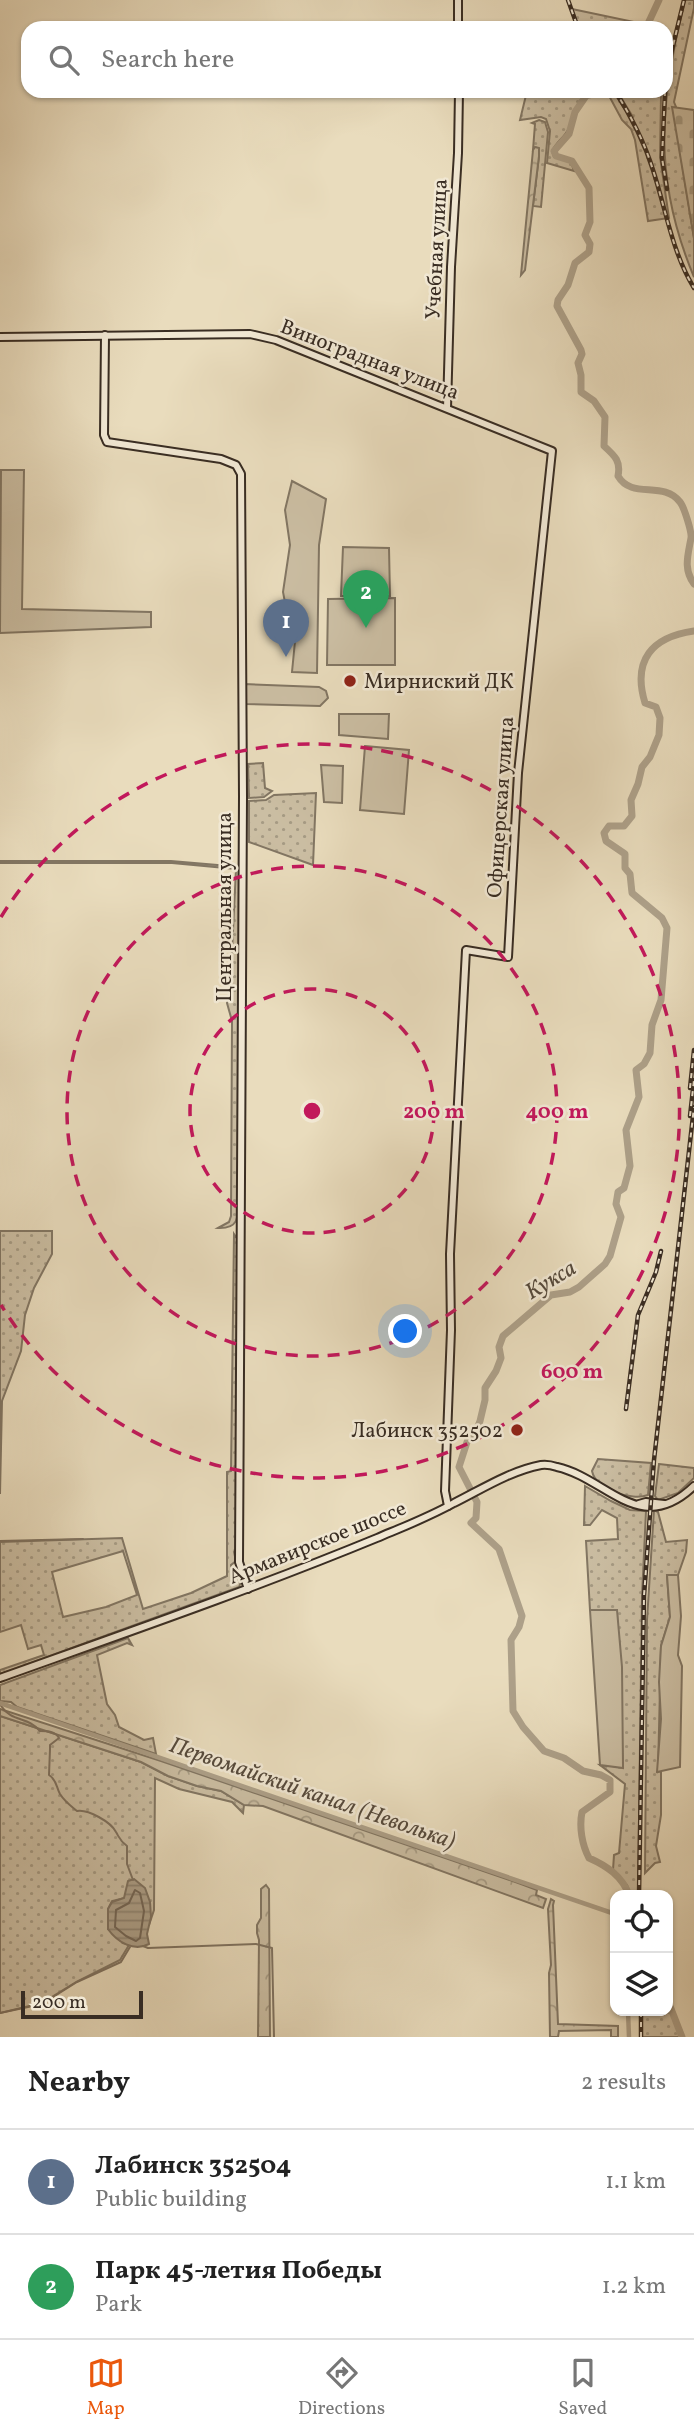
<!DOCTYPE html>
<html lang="en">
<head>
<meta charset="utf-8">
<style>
	body { margin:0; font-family:Vollkorn,serif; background:#f6f6f6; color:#222 }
	.controls { position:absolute; right:21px; bottom:21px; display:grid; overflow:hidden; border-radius:14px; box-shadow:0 2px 5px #0004 }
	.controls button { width:63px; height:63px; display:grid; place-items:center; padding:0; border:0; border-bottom:2px solid #e0e0e0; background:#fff; color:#222; font:35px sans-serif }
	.scale { position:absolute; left:21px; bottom:18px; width:122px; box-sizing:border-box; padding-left:7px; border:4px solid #392d23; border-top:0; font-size:19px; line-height:24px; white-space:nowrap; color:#392d23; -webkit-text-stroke:5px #f1e8d4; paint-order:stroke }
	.you { position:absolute; left:406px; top:1332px; width:24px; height:24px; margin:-18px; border:5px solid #fff; border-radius:50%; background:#1a73e8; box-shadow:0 0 0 10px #1a73e833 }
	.badge { display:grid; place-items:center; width:46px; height:46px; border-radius:50%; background:#ea580c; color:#fff; font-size:23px; font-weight:700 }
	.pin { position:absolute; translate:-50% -58px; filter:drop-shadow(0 2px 4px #0008) }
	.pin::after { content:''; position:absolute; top:37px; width:24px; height:21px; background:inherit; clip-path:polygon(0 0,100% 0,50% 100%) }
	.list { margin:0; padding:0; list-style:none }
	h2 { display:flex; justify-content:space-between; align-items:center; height:91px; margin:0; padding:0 28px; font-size:30px }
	h2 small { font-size:23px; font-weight:400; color:#767676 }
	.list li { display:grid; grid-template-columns:46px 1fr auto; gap:21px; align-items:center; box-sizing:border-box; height:105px; padding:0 28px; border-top:2px solid #e0e0e0 }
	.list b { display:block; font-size:26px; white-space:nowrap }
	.list p { margin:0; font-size:23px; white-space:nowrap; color:#767676 }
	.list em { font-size:23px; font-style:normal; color:#767676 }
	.icon { flex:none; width:38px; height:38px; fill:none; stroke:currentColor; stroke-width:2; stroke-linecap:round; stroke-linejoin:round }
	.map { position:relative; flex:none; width:694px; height:2037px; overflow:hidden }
	.search { position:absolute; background:#fff; box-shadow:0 2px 5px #0004; left:21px; right:21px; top:21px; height:77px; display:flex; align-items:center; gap:18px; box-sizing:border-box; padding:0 24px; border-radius:21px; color:#767676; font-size:26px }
	.sheet { height:301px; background:#fff }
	nav { display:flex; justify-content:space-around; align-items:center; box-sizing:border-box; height:98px; border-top:2px solid #e0e0e0; background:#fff; font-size:19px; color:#767676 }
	nav a { display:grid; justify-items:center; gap:4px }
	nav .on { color:#ea580c }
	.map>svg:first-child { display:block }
	.grass { fill:url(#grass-dots); stroke:#827663; stroke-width:2; fill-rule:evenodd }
	.forest { fill:url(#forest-crowns); stroke:#827663; stroke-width:2 }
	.cemetery { fill:url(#cemetery-stones); stroke:#827663; stroke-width:2 }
	.green { fill:#cbbea3; stroke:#827663; stroke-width:2 }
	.water { fill:url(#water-rules); stroke:#7f7260; stroke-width:2 }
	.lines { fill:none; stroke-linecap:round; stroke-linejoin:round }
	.shore { stroke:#736656; stroke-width:2 }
	.stream { stroke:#7f7260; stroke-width:2 }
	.canal { stroke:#ada089; stroke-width:4.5 }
	.river { stroke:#ada089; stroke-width:7 }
	.secondary-casing { stroke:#392d23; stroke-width:10 }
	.secondary { stroke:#f1e8d4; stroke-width:6 }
	.rail-casing { stroke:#392d23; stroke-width:4.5 }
	.rail { stroke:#f1e8d4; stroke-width:2; stroke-dasharray:5; stroke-linecap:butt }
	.ring { fill:none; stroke:#c2185b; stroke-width:3.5; stroke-dasharray:12 9 }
	.poi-dot { fill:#8f2418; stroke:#f1e8d4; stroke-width:2.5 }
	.labels { text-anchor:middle; stroke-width:5; stroke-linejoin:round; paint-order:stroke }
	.street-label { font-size:21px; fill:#392d23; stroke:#f1e8d4 }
	.poi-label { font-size:21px; fill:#392d23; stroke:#f1e8d4; text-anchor:start }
	.water-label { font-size:23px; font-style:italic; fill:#564a3c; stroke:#f1e8d4 }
	.centre { fill:#c2185b; stroke:#f1e8d4; stroke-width:3.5 }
	.ring-label { font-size:21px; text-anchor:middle; font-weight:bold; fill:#c2185b; stroke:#f1e8d4; stroke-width:5; stroke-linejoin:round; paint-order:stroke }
</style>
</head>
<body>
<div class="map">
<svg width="694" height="2037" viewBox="0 0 694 2037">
	<defs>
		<pattern id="grass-dots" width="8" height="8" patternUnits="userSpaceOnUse" patternTransform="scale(1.75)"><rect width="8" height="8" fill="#cbbea3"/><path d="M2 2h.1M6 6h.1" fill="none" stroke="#a69b84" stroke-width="1.8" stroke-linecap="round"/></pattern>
		<pattern id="forest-crowns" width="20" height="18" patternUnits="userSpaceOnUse" patternTransform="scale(1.75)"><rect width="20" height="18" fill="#cbbea3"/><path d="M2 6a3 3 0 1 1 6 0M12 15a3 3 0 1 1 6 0" fill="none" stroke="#a69b84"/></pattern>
		<pattern id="cemetery-stones" width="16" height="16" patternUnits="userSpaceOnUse" patternTransform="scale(1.75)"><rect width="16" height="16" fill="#cbbea3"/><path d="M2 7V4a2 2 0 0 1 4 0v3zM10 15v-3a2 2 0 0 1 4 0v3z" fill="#a69b84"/></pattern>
		<pattern id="water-rules" width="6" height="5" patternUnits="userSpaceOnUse" patternTransform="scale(1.75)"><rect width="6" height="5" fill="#ada089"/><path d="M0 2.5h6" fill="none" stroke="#8e8370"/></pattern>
	</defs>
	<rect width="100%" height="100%" fill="#e9dcbd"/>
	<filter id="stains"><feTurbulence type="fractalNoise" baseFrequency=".00286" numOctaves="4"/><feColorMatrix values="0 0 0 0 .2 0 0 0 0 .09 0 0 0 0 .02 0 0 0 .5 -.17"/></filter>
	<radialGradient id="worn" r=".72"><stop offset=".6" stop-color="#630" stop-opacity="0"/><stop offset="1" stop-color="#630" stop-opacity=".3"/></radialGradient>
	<g class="grass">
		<path d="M685,0h9v8l-20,94 2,5 -3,1 21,130v39c-42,-100 -34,-175 -9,-277z"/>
		<path d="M572,9l62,13 -1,6h-54z"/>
		<path d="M527,91h71c-30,8 -18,25 -32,42 -5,7 -10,10 -14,18l2,6 17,5 3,9 -27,-8 3,-32 -4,-12 -5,-2 -21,3z"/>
		<path d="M613,91l18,28 2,-2 -16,-26h28l16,4 -1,62 9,61 -21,3 -13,-81 -4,-11 -9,-9 -15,-28z"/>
		<path d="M539,120l6,2 3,10 -7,75 -8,-1 6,-50 -3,-8 -3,2 2,-26 -3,-1z"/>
		<path d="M263,763l2,25 7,3 -8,6 -15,1 -1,-34z"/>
		<path d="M316,793l-3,72 -64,-23v-41l17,-1 8,-5z"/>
		<path d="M0,861h171l69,6 -2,326c-1,19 5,36 -20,35l11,-6 2,-6 1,-195 -5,-18 3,-11 6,-123 -64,-6h-172z"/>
		<path d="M0,1231h52v23l-18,34 -9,27 -4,36 -19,50 -2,93z"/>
		<path d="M234,1234l4,6 -2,311 -2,1 2,9 -5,4 1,7 6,1 3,9 -2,5 -239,87v-4l44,-15 -3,-10 -13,4 -7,-24 -21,7v-90l122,-4 21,71 48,-16 36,-17v-104l4,-1zM123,1551l14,44 -31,12 -43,10 -11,-45z"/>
		<path d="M598,1459l53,4 -3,32c-16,6 -52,-5 -56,-24z"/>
		<path d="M659,1464l35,4v10l-16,15 -20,7 -3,-4z"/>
		<path d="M585,1486l26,15 19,9 16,1 -4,85 -4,299h-7l-4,-10 -14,-15 1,-15 5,-2 6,-69 -25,-19 23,2 -6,-156 -27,-1 -4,-69 32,-2 -1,-21 -15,-8 -12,15h-6z"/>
		<path d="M654,1510l4,2 8,30 21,-2 -1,12 -8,23h-11l3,42 -9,29 -3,126 3,-1v44l-5,31 4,16 -5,1 -10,10 2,-253z"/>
		<path d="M128,1638l4,7 -5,-2 -30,12 10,49 8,11 4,12 25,13 9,-2 3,16 -139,-47 -6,-5 -11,-1v-16z"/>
		<path d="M0,1716l141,46 27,14 29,10 24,5 23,14 -1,8 -11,-11 -53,-13 -24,-11 -1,132 -5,15 2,-8 -27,-19 -12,3 -4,8v20l15,14 6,2 -9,15 -44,22 -34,21 -42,10z"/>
		<path d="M668,2006l8,15 4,16h-38v-26h26z"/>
	</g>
	<g class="forest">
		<path d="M535,147l4,1v8l-14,114 -4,5 12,-125z"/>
		<path d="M0,1709l161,52 360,123 16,6 -1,5 10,4 -3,9 -280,-102 -19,-1 -23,-14 -24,-5 -29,-10 -27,-14 -141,-46z"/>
		<path d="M266,1885l3,4 1,148h-12l1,-97 -2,-7v-8l4,-7v-29z"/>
		<path d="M551,1899l3,2 -1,4 5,119 60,2v11h-7v-7l-52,1 -1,6h-8l-1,-64 2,-8 -3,-56z"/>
	</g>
	<path class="cemetery" d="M672,107l22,3v128z"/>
	<g class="green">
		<path d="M1,470h23l-2,139 129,3v15l-151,6z"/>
		<path d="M292,481l34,18 -7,46 -2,128 -25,-1 4,-41 -8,-13 -5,-26 7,-47 -5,-35z"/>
		<path d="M343,547l46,1 1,48h-49z"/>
		<path d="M395,598v67h-68l1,-66z"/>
		<path d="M244,684l75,3 7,4 2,7 -8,8 -75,-2z"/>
		<path d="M339,714h50l-1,25 -49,-4z"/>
		<path d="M365,746l44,4 -5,64 -44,-4z"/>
		<path d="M321,765l22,1 -1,37 -18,-1z"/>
		<path d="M667,1575h11l3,41 -3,39 4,11 -2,101 -23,5 4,-53 -2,-37 2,-36 9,-29z"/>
		<path d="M590,1610h27l5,57 1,101 -23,-3z"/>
	</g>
	<path class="water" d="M134,1879l11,9 5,14 1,15 -4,17 2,10c-15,8 -32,-2 -41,-15v-20l4,-7 12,-4 4,-17z"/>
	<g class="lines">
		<path class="shore" d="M135,1890l5,3 4,18 -4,27 -4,3 -10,-5 -11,-9 1,-17 13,-7z"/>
		<g class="stream">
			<path d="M0,1541l83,-2"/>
			<path d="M0,1704c12,20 27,11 40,27 8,0 15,0 19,7l-9,7v4l-1,26c8,5 7,12 11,19 5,8 11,12 17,17 11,-2 34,11 39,21 4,7 4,9 11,14v18l6,16"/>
			<path d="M143,1946l5,2 108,-4 16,4 2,89"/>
			<path d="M0,2013l42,-9 35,-22 44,-20 9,-15"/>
		</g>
		<g class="canal">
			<path d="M0,1703l615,211"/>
			<path d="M628,2011l1,26"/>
		</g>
		<g class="river">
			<path d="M646,28l13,-28"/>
			<path d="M604,91l-18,5 -11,16 -6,22 -15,17 2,5 16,5 17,27 1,34 -5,13 5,9 -1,8 -14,11 -7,22 -10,15 -1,6 24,44 1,4 -4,9 3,12v17l13,9 11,16 -1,29c11,10 17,15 14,30 14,24 45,4 62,26 4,5 12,30 11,36 -3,17 -8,31 3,46"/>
			<path d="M629,1895c-7,-19 -22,-29 -40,-37 -7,-13 -10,-31 -7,-46l28,-20v-12l-9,-5 -18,-4 -19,-13 -20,-7 -21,-24 -10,-16 -2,-71 8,-13 3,-11 -23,-67 -28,-26 5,-5 1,-16 -18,-35 9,-28 8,-8 4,-10 5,-21v-12l11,-17 5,-13 -2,-11 4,-11 48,-41 19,-3 9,-5 26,-23 5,-8 11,-39 -5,-13 2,-12 6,-4 6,-22 -4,-36 13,-33 -3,-27 8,-6 6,-11 2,-28 9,-25 6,-72 -5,-10 -30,-25 -2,-19 -5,-6v-14l-19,-13 -2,-8 5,-7h15l8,-10 -1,-16 7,-16 4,-17 8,-10 9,-22 1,-17 -4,-11 -11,-4c-13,-43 7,-66 49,-72"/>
			<path d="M668,2001l14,36"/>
		</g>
		<g class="secondary-casing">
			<g id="secondary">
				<path d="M458,0v28"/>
				<path d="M105,335l-1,100 3,7 114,17 15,6 5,9 2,322 -4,766 9,27"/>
				<path d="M0,337l250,-3 26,6 276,111 -34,322 -10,184 -42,-7 -16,304 1,76 -6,161 3,15"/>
				<path d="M447,408l4,-141 7,-114 1,-62"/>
				<path d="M639,1504l7,-2 18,2"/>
				<path d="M0,1678c126,-45 253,-89 377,-140 26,-11 52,-21 77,-35 28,-14 56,-32 87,-38 6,-1 10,0 16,2 50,11 83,71 137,19"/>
			</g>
		</g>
		<use href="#secondary" class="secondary"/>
		<g class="rail-casing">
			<g id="rail">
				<path d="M568,0l10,28"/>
				<path d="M666,84l4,-26 14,-58"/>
				<path d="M615,91c16,25 29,50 38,79 13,40 19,82 41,118"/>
				<path d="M665,91l-3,67 5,31"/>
				<path d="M690,1088l4,-38"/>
				<path d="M690,1116l4,-36"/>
				<path d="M626,1409l12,-94 18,-43 5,-21"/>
				<path d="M639,1895l5,-299 10,-136 40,-353"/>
				<path d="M641,2037v-26"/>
			</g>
		</g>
		<use href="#rail" class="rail"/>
	</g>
	<g class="ring">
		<circle cx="312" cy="1111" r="122"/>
		<circle cx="312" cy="1111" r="245"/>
		<path d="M1 917A367 367 0 1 1 1 1305"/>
	</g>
	<g class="poi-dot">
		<circle cx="350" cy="681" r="7"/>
		<circle cx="517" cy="1430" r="7"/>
	</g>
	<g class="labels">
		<g class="street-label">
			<text transform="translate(436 249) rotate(-87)" y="7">Учебная улица</text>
			<text transform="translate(370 359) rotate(21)" y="7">Виноградная улица</text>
			<text transform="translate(500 807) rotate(-86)" y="7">Офицерская улица</text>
			<text transform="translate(224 907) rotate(-90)" y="7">Центральная улица</text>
			<text transform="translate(317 1542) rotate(-22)" y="7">Армавирское шоссе</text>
		</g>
		<g class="poi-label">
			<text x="364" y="688">Мирниский ДК</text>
			<text x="503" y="1437" text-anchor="end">Лабинск 352502</text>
		</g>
		<g class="water-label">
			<text transform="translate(550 1279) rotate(-31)" y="8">Кукса</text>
			<text transform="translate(313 1792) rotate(19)" y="8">Первомайский канал (Неволька)</text>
		</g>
	</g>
	<circle cx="312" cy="1111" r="10" class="centre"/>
	<g class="ring-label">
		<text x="434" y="1118">200 m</text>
		<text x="557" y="1118">400 m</text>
		<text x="572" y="1378">600 m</text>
	</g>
	<rect width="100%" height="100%" filter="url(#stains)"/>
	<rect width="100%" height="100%" fill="url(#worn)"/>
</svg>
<div class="controls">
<button><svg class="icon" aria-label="locate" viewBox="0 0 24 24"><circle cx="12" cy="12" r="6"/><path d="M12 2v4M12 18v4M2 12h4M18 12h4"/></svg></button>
<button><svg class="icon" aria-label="layers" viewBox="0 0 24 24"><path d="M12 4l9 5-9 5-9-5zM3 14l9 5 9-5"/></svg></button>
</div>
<div class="scale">200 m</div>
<div class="you"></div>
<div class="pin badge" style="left:286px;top:657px;background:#5c6f8a">1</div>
<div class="pin badge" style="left:366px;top:628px;background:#2e9e5b">2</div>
<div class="search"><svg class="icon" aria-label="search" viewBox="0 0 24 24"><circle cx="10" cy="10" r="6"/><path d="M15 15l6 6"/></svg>Search here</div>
</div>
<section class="sheet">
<h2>Nearby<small>2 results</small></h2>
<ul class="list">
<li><span class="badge" style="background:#5c6f8a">1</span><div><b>Лабинск 352504</b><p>Public building</p></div><em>1.1 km</em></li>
<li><span class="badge" style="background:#2e9e5b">2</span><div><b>Парк 45-летия Победы</b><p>Park</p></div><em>1.2 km</em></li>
</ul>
</section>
<nav>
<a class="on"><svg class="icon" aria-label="map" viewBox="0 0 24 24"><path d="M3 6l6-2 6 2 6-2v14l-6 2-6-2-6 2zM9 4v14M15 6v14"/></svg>Map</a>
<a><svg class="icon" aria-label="directions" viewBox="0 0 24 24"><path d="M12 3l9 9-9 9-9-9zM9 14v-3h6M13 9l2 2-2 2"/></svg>Directions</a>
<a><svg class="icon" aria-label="saved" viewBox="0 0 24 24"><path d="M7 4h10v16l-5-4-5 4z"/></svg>Saved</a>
</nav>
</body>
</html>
